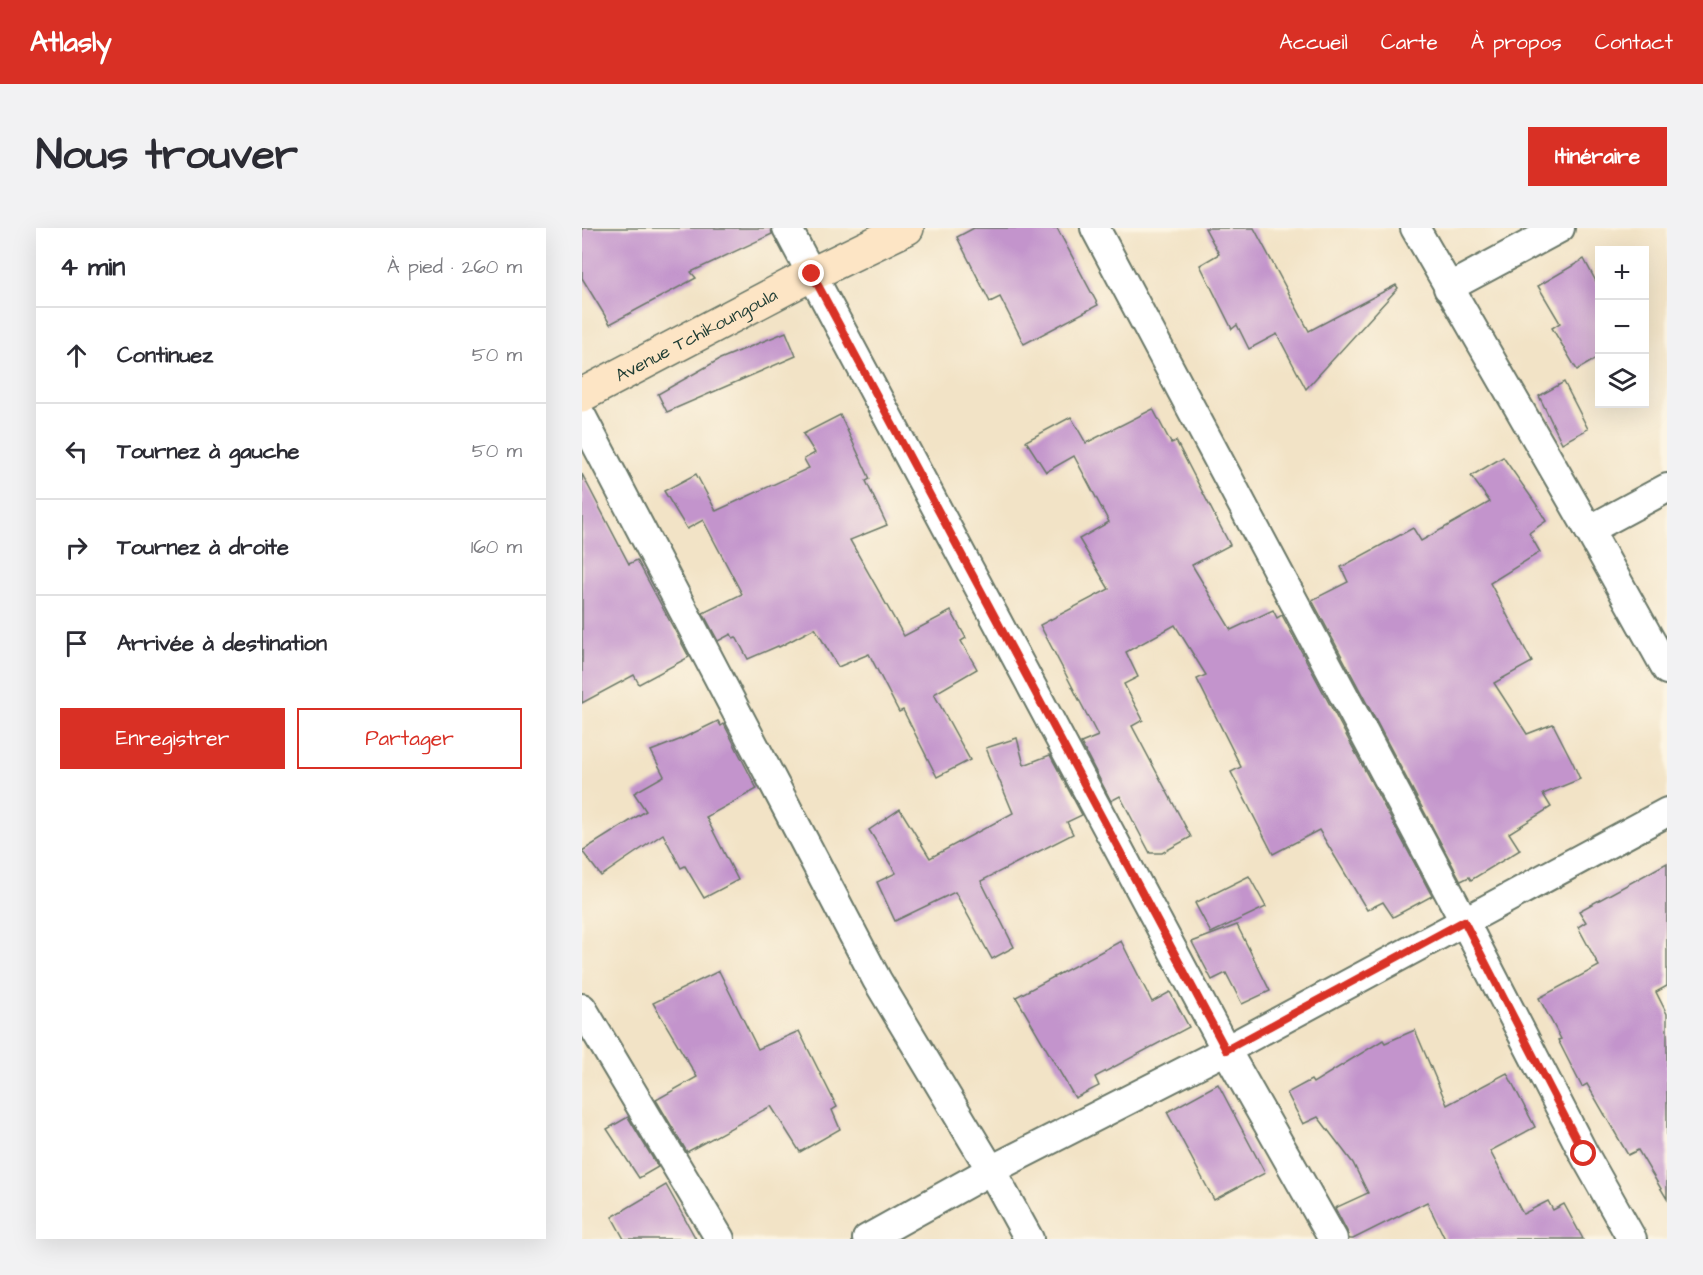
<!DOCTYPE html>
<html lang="fr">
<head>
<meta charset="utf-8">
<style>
	body { margin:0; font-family:"Architects Daughter",sans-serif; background:#f2f2f3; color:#2b2b33 }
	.controls { position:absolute; right:18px; top:18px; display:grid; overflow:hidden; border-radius:0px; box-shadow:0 6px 24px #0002 }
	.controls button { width:54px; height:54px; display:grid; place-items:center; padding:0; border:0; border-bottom:2px solid #e1e1e2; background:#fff; color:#2b2b33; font:30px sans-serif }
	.stop { position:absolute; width:18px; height:18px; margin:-14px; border:4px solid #d93025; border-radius:50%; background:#fff }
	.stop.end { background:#d93025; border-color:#fff; box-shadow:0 2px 6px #0008 }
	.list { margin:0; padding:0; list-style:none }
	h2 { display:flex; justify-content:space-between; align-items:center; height:78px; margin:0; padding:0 24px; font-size:26px }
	h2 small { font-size:20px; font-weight:400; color:#7c7c81 }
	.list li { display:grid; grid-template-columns:39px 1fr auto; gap:18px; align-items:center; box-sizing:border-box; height:96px; padding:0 24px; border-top:2px solid #e1e1e2 }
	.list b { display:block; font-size:22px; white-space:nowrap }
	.list em { font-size:20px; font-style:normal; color:#7c7c81 }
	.actions { display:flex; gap:12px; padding:18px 24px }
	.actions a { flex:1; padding:14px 0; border:2px solid #d93025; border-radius:0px; text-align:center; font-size:21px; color:#d93025 }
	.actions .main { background:#d93025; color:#fff }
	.icon { flex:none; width:33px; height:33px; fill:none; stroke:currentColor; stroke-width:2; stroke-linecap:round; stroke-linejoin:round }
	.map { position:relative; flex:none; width:1085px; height:1011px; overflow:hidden; border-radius:0px }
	header { display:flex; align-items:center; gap:36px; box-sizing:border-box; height:84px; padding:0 30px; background:#d93025; color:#fff }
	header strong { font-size:28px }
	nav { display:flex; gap:33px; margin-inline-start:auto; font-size:21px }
	.intro { display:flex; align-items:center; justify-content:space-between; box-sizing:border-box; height:144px; padding:0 36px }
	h1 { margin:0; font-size:42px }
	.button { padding:15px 27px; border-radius:0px; background:#d93025; color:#fff; font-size:21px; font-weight:700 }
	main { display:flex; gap:36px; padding:0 36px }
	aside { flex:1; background:#fff; border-radius:0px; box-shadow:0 6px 24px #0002 }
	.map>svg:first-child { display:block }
	.building { fill:#c394cc }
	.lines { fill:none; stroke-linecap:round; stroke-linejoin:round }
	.street-casing { stroke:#697767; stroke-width:32 }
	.secondary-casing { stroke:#697767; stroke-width:36 }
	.street { stroke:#fff; stroke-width:28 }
	.secondary { stroke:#fde5c5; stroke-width:33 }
	.route { stroke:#d93025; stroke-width:8 }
	.labels { text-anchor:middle; stroke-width:4.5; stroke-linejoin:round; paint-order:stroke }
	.street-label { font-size:18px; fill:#1f3d34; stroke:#fcf5e5 }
</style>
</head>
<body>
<header>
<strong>Atlasly</strong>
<nav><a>Accueil</a><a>Carte</a><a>À propos</a><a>Contact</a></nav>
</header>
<div class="intro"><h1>Nous trouver</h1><a class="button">Itinéraire</a></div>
<main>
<aside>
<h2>4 min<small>À pied · 260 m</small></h2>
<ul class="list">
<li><svg class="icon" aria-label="ahead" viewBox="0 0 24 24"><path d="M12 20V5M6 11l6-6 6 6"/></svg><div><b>Continuez</b></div><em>50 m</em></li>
<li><svg class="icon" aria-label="left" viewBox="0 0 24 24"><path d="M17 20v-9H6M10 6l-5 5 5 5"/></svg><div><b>Tournez à gauche</b></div><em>50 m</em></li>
<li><svg class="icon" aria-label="right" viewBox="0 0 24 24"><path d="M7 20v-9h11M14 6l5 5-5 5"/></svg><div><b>Tournez à droite</b></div><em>160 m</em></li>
<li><svg class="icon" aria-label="arrive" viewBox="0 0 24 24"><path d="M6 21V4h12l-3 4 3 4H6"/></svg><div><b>Arrivée à destination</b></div></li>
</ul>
<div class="actions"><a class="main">Enregistrer</a><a>Partager</a></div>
</aside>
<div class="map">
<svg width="1085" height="1011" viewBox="0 0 1085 1011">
	<rect width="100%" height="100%" fill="#fcf5e5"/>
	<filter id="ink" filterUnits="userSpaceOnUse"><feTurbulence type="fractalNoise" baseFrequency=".0167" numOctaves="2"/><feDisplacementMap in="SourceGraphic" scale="12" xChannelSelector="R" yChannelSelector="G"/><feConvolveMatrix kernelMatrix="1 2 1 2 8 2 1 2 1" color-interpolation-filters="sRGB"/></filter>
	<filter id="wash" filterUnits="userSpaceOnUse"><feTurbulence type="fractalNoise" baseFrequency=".008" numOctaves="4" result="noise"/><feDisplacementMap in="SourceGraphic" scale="24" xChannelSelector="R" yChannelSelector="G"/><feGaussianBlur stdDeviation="1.35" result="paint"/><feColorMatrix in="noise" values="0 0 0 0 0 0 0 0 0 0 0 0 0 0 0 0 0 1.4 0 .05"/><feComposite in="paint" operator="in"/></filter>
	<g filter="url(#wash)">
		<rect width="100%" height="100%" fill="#f2e3c6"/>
		<g id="blocks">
			<g class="building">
				<path d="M0,0h189l1,6 -81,38 5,6 -86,46 -28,-46z"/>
				<path d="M392,0h83l41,77 -74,39 -24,-47 -10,5 -33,-65z"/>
				<path d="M623,0h49l55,103 87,-46 2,3 -92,101 -29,-55 -28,15 -12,-24 -5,4 -32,-64 19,-11z"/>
				<path d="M1002,31l15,28v70l-22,13 -25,-42 8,-5 -22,-37z"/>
				<path d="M204,104l10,24 -129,56 -9,-18 62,-35z"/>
				<path d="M982,154l24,47 -26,14 -23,-47z"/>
				<path d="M571,181l18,34 5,-2 54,104 -38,20 39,65 42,-20 4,8 5,-3 150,281 -39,21 -10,-15 -16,8 -48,-80 -46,24 -42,-82 10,-5 -44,-88 9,-4 -31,-50 -49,27 12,25 -14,7 19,36 -11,6 59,111 -29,16h-12l-30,-57 -9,5 -30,-58 17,-7 -58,-111 69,-36 -30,-50 30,-17 -35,-66 -28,16 -20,-31 45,-24 15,26z"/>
				<path d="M258,187l30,64 -4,2 21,44 -37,15 54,96 47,-25 15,27 -5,3 16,28 -43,25 36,66 -33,17 -34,-67 -4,2 -30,-58 -31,13 -23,-39 -36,19 -1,-1 -30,13 -12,-22 -3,1 -2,-4 -13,7 -15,-28 39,-19 -39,-74 -16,9 -23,-38 32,-17 20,37 93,-43 -5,-9 11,-6 -12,-19z"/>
				<path d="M921,229l33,47 10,17 -17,12 11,19 -50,31 42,79 -38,21 33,51 26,-10 20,39 7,16 -37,15 8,13 -42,26 11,17 -49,30 -2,-3 -8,4 -149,-281 36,-18 -7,-15 72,-39 8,13 69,-39 -19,-26z"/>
				<path d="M0,246l47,90 8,-4 52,97 -50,27 -5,-9 -52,28z"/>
				<path d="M136,493l3,5 3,-2 33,65 -51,28 32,63 -34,18 -19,-32 -4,2 -18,-34 -62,42 -19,-25 64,-40 -12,-18 30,-17 -13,-25 28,-11z"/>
				<path d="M435,510l7,27 26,-10 32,60 -15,7 6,12 -92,47 33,66 -22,12 -37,-67 -60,29 -18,-39 19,-9 -27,-43 31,-21 30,49 83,-45 -27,-65z"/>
				<path d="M1085,635v123l-11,6 11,22v185l-29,-49 -10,5 -41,-71 -5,3 -24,-47 3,-1 -22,-41 60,-32 -21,-39 8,-5 -7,-11z"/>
				<path d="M667,648l17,31 -55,26 -16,-30z"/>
				<path d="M655,697l33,66 -28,13 -16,-31 -14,7 -20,-38z"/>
				<path d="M539,713l31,61 18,-10 19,35 -94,50 4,9 -24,12 -59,-101z"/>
				<path d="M137,743l39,78 41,-18 38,76 -5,3 8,19 -40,23 -29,-46 -84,46 -31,-52 41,-23 -44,-74z"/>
				<path d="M833,802l32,75 60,-32 28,54 -45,24 33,63 25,-13 5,9 11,-6 19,35h-138l-18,-37 -74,37h-4l-2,-8 -12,-23 33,-15 -15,-30 -35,-46 -15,7 -16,-31 24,-13 2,3 70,-43 2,3z"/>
				<path d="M636,856l47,89 -51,27 -47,-88z"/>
				<path d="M46,889l30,50 -19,11 -32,-49z"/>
				<path d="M84,957l30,54h-72l-12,-22z"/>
			</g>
		</g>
	</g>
	<g filter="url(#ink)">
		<use href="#blocks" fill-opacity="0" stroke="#697767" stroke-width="1.5"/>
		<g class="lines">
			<g class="street-casing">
				<g id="street">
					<path d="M205,0l439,822 107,189"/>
					<path d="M513,0l369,693 120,233 48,85"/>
					<path d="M833,0l174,302 78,140"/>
					<path d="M866,60l112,-60"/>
					<path d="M0,189l295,563 114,190 38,69"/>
					<path d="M1007,302l78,-42"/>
					<path d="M0,780l138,231"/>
					<path d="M285,1011l124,-69 235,-120 441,-238"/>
				</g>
			</g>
			<g class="secondary-casing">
				<g id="secondary">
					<path id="s1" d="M0,167l230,-121 95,-46"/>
				</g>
			</g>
			<use href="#street" class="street"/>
			<use href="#secondary" class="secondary"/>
		</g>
	</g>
	<g class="lines" filter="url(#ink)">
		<path class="route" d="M230,46l414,776 238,-129 120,233"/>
	</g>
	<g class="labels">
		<g class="street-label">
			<text dy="6" stroke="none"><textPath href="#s1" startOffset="129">Avenue Tchikoungoula</textPath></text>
		</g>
	</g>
</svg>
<div class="controls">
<button>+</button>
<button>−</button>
<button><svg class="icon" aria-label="layers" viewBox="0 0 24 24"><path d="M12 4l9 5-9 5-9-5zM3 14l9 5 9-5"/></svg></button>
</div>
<div class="stop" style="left:1002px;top:926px"></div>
<div class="stop end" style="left:230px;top:46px"></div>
</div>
</main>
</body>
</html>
